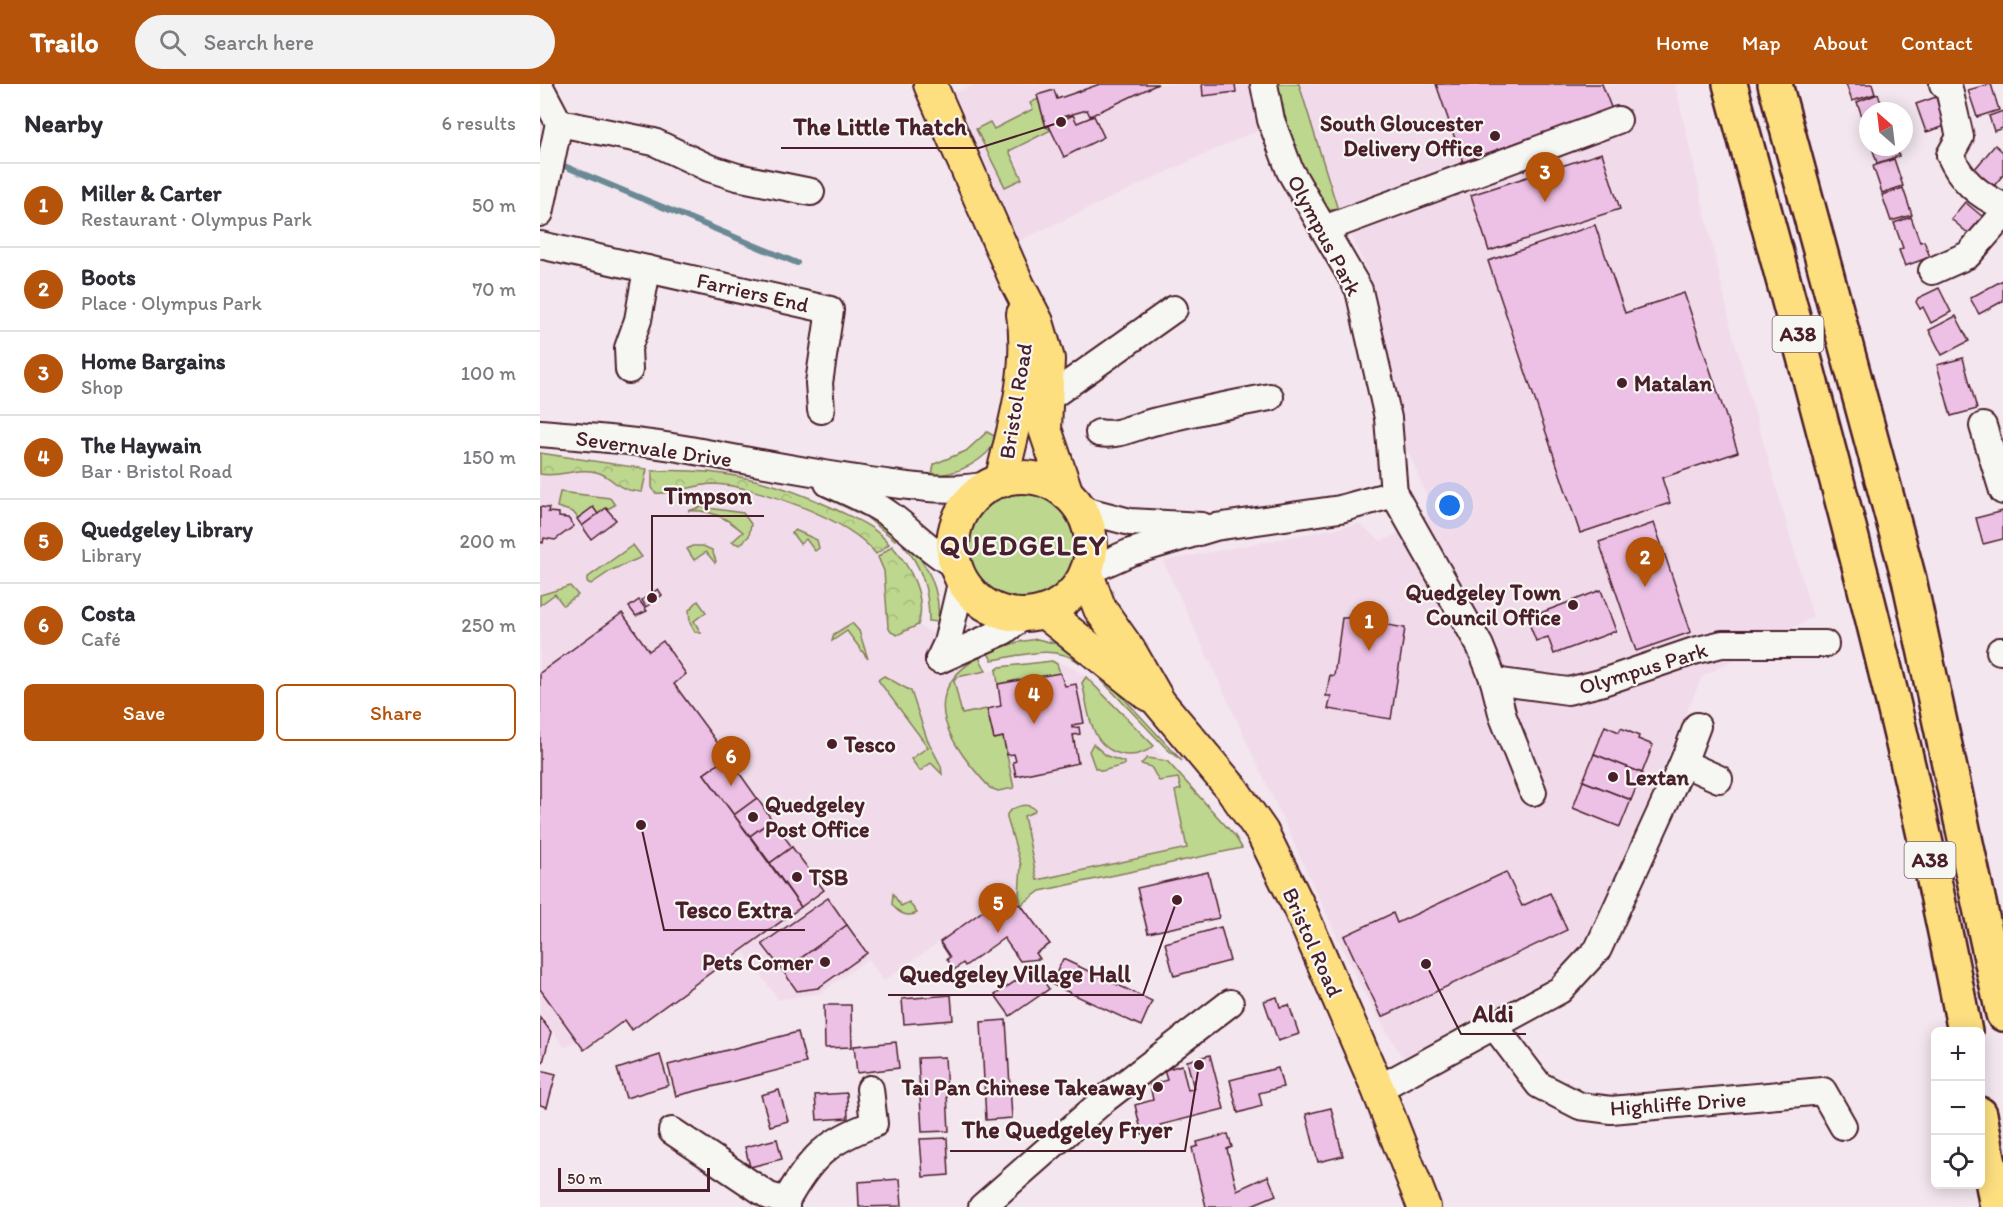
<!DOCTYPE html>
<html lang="en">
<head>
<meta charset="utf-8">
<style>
	body { margin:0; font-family:Itim,sans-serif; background:#f2f2f3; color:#2b2b33 }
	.controls { position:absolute; right:18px; bottom:18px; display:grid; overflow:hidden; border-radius:9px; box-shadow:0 3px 15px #0003 }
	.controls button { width:54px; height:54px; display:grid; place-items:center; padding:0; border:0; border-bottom:2px solid #e1e1e2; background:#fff; color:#2b2b33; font:30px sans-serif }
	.compass { position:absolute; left:1319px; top:18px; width:54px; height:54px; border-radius:50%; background:#fff; box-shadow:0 3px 15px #0003; rotate:332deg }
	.scale { position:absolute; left:18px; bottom:15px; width:152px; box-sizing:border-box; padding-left:6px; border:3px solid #4a1f2b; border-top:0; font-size:16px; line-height:21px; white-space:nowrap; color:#4a1f2b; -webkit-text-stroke:4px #f6f6f2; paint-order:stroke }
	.you { position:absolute; left:910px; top:422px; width:21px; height:21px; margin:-15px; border:4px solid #fff; border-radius:50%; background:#1a73e8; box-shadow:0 0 0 9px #1a73e833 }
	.badge { display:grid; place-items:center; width:39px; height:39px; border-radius:50%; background:#b45309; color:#fff; font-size:20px; font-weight:700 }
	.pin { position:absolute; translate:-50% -50px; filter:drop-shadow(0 2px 3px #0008) }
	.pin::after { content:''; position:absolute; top:32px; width:21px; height:18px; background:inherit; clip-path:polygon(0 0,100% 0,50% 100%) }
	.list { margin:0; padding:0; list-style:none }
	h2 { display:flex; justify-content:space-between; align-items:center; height:78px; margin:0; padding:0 24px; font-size:26px }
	h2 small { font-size:20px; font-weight:400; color:#7c7c81 }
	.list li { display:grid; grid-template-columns:39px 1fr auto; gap:18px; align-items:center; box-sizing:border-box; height:84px; padding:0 24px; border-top:2px solid #e1e1e2 }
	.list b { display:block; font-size:22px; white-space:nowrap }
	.list p { margin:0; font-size:20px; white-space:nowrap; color:#7c7c81 }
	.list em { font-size:20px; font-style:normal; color:#7c7c81 }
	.actions { display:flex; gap:12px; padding:18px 24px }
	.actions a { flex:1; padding:14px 0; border:2px solid #b45309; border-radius:9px; text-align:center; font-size:21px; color:#b45309 }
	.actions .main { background:#b45309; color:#fff }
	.icon { flex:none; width:33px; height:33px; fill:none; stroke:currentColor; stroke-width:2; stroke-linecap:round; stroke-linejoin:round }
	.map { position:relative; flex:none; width:1463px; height:1123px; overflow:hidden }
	header { display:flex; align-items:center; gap:36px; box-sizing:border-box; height:84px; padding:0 30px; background:#b45309; color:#fff }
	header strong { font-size:28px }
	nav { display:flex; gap:33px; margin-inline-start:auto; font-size:21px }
	.search { width:420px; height:54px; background:#f2f2f3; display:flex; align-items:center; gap:15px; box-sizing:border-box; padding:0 21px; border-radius:33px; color:#7c7c81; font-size:22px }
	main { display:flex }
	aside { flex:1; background:#fff }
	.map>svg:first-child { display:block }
	.built { fill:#f1dbeb }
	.grass { fill:#bdd78e; stroke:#847b5c; stroke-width:1.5 }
	.forest { fill:url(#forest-crowns); stroke:#847b5c; stroke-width:1.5 }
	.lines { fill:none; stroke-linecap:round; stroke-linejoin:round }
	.stream { stroke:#6a8995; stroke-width:6 }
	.building { fill:#edc0e5; stroke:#4a1f2b; stroke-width:1.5 }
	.minor-casing { stroke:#4a1f2b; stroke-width:30 }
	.major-casing { stroke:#4a1f2b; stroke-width:36 }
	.highway-casing { stroke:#4a1f2b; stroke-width:38 }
	.minor { stroke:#f6f6f2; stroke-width:26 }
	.major { stroke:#fddf80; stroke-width:32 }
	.highway { stroke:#fddf80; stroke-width:33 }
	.poi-dot { fill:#4a1f2b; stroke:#f6f6f2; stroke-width:2 }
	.labels { text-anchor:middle; stroke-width:4.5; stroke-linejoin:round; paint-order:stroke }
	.shield { fill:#f6f6f2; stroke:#7e6067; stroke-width:1.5 }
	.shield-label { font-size:21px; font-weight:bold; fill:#4a1f2b }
	.poi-label { font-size:22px; font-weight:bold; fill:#4a1f2b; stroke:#f6f6f2; text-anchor:start }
	.street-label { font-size:22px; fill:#4a1f2b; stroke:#f6f6f2 }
	.district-label { font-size:28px; font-weight:bold; letter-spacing:1.5px; fill:#4a1f2b; stroke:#f6f6f2 }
	.leader { fill:none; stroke:#4a1f2b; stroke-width:2 }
	.callout-dot { fill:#4a1f2b; stroke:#f6f6f2; stroke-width:2 }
	.callout-label { font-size:24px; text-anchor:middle; font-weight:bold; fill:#4a1f2b; stroke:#f6f6f2; stroke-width:4.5; stroke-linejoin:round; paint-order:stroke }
</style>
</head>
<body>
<header>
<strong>Trailo</strong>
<div class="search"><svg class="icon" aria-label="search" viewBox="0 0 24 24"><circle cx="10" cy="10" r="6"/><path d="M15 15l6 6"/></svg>Search here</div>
<nav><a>Home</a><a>Map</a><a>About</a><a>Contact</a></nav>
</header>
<main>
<aside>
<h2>Nearby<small>6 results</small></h2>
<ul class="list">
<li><span class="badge">1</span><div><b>Miller &amp; Carter</b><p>Restaurant · Olympus Park</p></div><em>50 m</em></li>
<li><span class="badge">2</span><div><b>Boots</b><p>Place · Olympus Park</p></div><em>70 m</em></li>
<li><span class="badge">3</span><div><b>Home Bargains</b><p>Shop</p></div><em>100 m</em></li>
<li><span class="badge">4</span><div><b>The Haywain</b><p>Bar · Bristol Road</p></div><em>150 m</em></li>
<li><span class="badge">5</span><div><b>Quedgeley Library</b><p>Library</p></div><em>200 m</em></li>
<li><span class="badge">6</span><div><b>Costa</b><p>Café</p></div><em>250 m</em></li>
</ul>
<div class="actions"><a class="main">Save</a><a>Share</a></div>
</aside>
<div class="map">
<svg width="1463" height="1123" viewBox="0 0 1463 1123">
	<defs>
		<pattern id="forest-crowns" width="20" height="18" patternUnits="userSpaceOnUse" patternTransform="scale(1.5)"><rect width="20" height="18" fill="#bdd78e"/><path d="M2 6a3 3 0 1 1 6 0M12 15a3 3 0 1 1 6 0" fill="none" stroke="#a4b87b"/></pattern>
	</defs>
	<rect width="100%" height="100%" fill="#f3e6ee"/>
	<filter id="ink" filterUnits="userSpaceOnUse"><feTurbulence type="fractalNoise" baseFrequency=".0167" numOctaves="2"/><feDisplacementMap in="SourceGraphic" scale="12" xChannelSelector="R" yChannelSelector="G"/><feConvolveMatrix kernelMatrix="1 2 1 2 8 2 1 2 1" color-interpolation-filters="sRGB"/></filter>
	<g filter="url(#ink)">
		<g class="built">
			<path d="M436,0h699l58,251 80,282 -111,60 -105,242 -30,51 -162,92 -44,-74 -198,-427 196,-37 22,17 45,-20 3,-19 -19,-46 -14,-19 -21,-148 -19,-44 -66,-123 -46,14 -225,105 -64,-148z"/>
			<path d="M0,369l112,18h54l51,9 41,12 66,30 21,16 23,29 11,34 -1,24 62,35 6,11 38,-8 28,-2 17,5 20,12 146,158 7,12 -202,43 -19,14 -23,-5 -114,81 -16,-22 -47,34 -42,7 -37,-50 -110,80 -8,-10 -47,20 -12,8 -25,-34z"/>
		</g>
		<g class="grass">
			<path d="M730,0h29l39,126h-20z"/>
			<path d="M498,15l8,28 5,3 -42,21 13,28 -17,8 -29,-58 14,-7 4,7 39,-20 -3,-6z"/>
			<path d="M447,348l11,6c-12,23 -40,37 -66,37l2,-11 32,-13z"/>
			<path d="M20,408l50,6 5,7 -17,9 -5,-6 -15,10 -5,-6 -16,-5z"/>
			<circle cx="483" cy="462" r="54"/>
			<path d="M278,410l38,13 44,28 -5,5 -29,-23z"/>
			<path d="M161,423l42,6 8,11 -2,12 -9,9 -8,-3 11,-10c-16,-14 -33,-23 -55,-21z"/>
			<path d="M255,446l22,10 2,8 -4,3 -9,-12 -6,5 -8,-11z"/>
			<path d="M366,457c22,24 35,49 32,81l-9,-1c0,-28 -6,-55 -26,-76z"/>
			<path d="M93,461l9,12 -30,13 -21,14 -4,-2v-4z"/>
			<path d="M152,462h11l9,4 4,11 -1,2 -9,-11 -12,8 -7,-11z"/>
			<path d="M30,502l8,9 -15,10 -8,-11 -15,11v-10z"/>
			<path d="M158,517l8,11 -12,9 7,12 -6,-1 -5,-9 -1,-13z"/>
			<path d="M312,539l7,8 9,28 -21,-28 -15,10 2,-7z"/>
			<path d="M497,555l29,7 20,13 -6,4c-25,-20 -60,-7 -88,-3l-5,-8 31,-10z"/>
			<path d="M439,573l7,14 -29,6 -3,4 8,33 25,-5 7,30 9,-2 11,51 -16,3 -8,-3c-37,-41 -78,-92 -11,-131z"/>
			<path d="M512,577l5,3 3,9 -32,7 -1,-2 -29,6 -2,-14 4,-3z"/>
			<path d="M552,580l90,97 -15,-12 -78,-82z"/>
			<path d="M344,592l27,15 16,48 14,27 1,8 -11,-11 -11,8 -9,-12 17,-12 -50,-67z"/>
			<path d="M546,593l68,69c-22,17 -51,9 -61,-18 -6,-14 -7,-31 -11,-45z"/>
			<path d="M553,660l14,12 17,6v3l-22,6 -7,-3 -6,-17z"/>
			<path d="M607,674l20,3 68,75 7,12 -202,43 -19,14 -2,-10 2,-30 -14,-47v-4c7,-8 19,-12 28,-5l-1,3 -10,4 13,64 150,-32 -12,-57 6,-2 -3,-11 -19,3 -8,-14 -10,-3z"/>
			<path d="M353,810l8,12 8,-4 8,11c-10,5 -19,0 -25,-9z"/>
		</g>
		<g class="forest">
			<path d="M0,369l107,16 -5,23c-30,-2 -26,-15 -46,-20 -19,-5 -36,6 -56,2z"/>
			<path d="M112,387c68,-3 122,9 183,38 20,10 40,17 54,35l-13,10c-26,-35 -119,-68 -162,-70 -19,0 -42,11 -59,9l-3,-6z"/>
			<path d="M352,462c18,20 35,51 26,79l-21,10 -6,-3 -3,-5 -4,-56 -6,-14z"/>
		</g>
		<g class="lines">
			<path class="stream" d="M17,79l240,100"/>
		</g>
		<g class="building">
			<path d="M560,0h58l-68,32 -3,-6 -25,7 1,3 10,-5 4,8 17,-7 10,21 -40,20 -15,-31 -3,1 -9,-32 17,-5 3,9z"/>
			<path d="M662,0h33l1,8 -33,4z"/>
			<path d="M896,0h166l10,26 -149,52z"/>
			<path d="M1306,0h26l3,10 -23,7z"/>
			<path d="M1451,0l8,26 -22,7 -9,-27z"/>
			<path d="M1338,10l6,17h-16l-1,20 -10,-29z"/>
			<path d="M1396,13l10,29 -20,6 -10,-28z"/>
			<path d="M1463,27v17l-9,3 -5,-15z"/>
			<path d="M1455,61l8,7v23l-10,12 -19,-17z"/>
			<path d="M1356,63l3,9 -22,7 -5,-16z"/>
			<path d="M1062,69l18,56 -131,42 -18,-56z"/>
			<path d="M1354,75l9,27 -21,7 -9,-27z"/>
			<path d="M1363,104l9,27 -21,6 -9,-26z"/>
			<path d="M1425,118l24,20 -14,17 -24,-20z"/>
			<path d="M1371,133l9,25 4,-1 6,16 -25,9 -6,-16 4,-2 -9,-25z"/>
			<path d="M1055,141l30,88 59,-20 54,159 -76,26 8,25 -90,30 -92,-272z"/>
			<path d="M1463,196v21l-24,13 -9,-16z"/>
			<path d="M1399,204l12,24 -20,11 -8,-16 -3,2 -4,-7 2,-4z"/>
			<path d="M1416,232l13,25 -27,14 -13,-25z"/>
			<path d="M1423,274l14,51 -26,7 -14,-51z"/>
			<path d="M0,423l9,1 -1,4 11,1v4l9,1 6,8 -19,14 -11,-2 -1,5 -3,-1z"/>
			<path d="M53,423l5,7 -16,12 -5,-7z"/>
			<path d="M66,424l10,12 -25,19 -9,-13z"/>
			<path d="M1463,427v28l-20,5 -7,-26z"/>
			<path d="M1114,439l37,109 -55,19 -37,-109z"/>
			<path d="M118,505l4,6 -16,12 -4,-7z"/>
			<path d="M1061,506l15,41 -62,23 -6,-17 -12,4 -9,-23z"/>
			<path d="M99,516l8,11 -11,5 -7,-9z"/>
			<path d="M82,529l27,38 14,-10 23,33 -12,10 54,73 -24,17 97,133 -169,123 -7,-10 -41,30 -44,-61v-316z"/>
			<path d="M809,530l17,3v4l39,7 -14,91 -63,-10 3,-13h-5l4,-21 4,1 8,-58h6z"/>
			<path d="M520,589l5,13 11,-2 8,39 -12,2v3l7,-1 1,7 -7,1 5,28 -62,13 -3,-14 3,-1 -2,-7 -7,1 -4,-18 -9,2 -7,-30 14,-3 -3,-22z"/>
			<path d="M1065,642l14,6 2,-4 18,8 -1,3 15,6 -11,28 -48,-19z"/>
			<path d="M1054,670l48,19 -11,27 -48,-19z"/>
			<path d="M188,673l29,41 -23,17 -30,-41z"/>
			<path d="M1043,697l48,19 -11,27 -47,-19z"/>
			<path d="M217,714l15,22 -22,16 -16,-21z"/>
			<path d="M232,736l20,27 -22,16 -20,-27z"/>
			<path d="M252,763l32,43 -23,17 -31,-44z"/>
			<path d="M668,788l11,46 -71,15 -11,-45z"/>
			<path d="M966,788l16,34 28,-13 17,37 -185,87 -38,-81 49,-23 4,10z"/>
			<path d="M288,814l19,27 -64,46 -21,-27z"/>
			<path d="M458,816l23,5 29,39 -14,9 4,6 -20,2 -16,-23 -39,28 -2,-3 -9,7 -7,-11 3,-2 -10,-15z"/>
			<path d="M307,841l20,28 -49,35 -21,3 -14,-20z"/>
			<path d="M681,843l9,34 -56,15 -9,-33z"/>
			<path d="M523,875l89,42 -11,25 -90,-42z"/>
			<path d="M495,884l14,21 -39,27 -15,-21z"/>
			<path d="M411,911l2,25 -49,4 -2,-25z"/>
			<path d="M737,913l3,10 9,-2 10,29 -21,7 -14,-40z"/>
			<path d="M284,921h27l1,42 -27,1z"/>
			<path d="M0,933l11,15 -8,30h-3z"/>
			<path d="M466,936l6,98 -26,2 -5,-98z"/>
			<path d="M258,948l8,31 -130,33 -8,-31z"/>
			<path d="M356,958l3,26 -42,5 -3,-27z"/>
			<path d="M120,971l9,30 -43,13 -9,-29z"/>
			<path d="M670,971l14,54 -64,16 1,5 -19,4 -7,-29 18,-5 -3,-15 17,-5 -3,-10 18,-5 6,25 6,-1 -7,-28z"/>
			<path d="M405,973l4,74 -27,1 -4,-74z"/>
			<path d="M738,984l5,19 -24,6 3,13 -24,7 -8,-33z"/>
			<path d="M0,986l16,4 -9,33 -7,-2z"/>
			<path d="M239,1006l9,31 -18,5 -9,-31z"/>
			<path d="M307,1009l1,25 -31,2 -2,-25z"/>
			<path d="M791,1024l12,48 -25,6 -12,-48z"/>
			<path d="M688,1050l4,13 -5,2 10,41 31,-14 8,19 -29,12h-41l-14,-59 6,-2 -1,-4z"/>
			<path d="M407,1054l2,37 -26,2 -3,-38z"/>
			<path d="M237,1055l5,20 -32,8 -5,-20z"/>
			<path d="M360,1095l2,27 -43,1 -1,-25z"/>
		</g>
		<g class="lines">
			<g class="minor-casing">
				<g id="minor">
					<path d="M724,0l7,36 19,51 69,119 29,128 6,76 86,152 14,35 9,36 30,75"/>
					<path d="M1403,0l6,5 11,48 -10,18c11,25 28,40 53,51"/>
					<path d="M0,3l19,36 -19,90"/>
					<path d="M19,39l95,19 55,26 28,9 74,15"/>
					<path d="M784,145l294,-109"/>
					<path d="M0,161l290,65 -11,73 2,27"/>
					<path d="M1392,187l36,-16 35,-40"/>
					<path d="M89,286l-1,-22 10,-28 9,-51"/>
					<path d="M506,316l128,-91"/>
					<path d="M1443,342l20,65"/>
					<path d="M0,349c50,4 100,8 150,17 60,11 120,23 180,31 42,5 80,13 122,3"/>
					<path d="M559,349c20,4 38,-8 58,-12 37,-9 75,-17 113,-24"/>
					<path d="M288,399c22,10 43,18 62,32 23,17 41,37 66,51"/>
					<path d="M540,425l50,13 72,4"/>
					<path d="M546,488l45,-20 84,-25 125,-18 54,-15"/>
					<path d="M1460,567h3"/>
					<path d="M399,576l65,-29 21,-16"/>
					<path d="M399,576l8,-17 15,-64"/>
					<path d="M954,597l74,10 32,-8 94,-32 28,-7h103"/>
					<path d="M1143,679l36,16"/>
					<path d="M955,943l44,58 41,21 31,4 212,-19 20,35"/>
					<path d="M838,1005l182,-99 38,-41 85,-186 14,-37"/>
					<path d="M132,1047l97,65 17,5v6"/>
					<path d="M246,1117c24,-43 41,-60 88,-77l-4,-35"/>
					<path d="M442,1123l123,-108 125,-96"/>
				</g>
			</g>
			<g class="major-casing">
				<g id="major">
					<path d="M390,0l88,201 19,37 11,37 -3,70 22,65"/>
					<circle cx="482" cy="462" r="69"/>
					<path d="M461,397c13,-53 31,-113 22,-167"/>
					<path d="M546,488l14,37 31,44 28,49 73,87 30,43 37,75 79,182 46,118"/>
					<path d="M504,528l105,83"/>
				</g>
			</g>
			<g class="highway-casing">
				<g id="highway">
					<path d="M1190,0c85,314 174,628 235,948"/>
					<path d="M1235,0l134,495 94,435"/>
					<path d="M1440,1030l17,93"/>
				</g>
			</g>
			<use href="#minor" class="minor"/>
			<use href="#major" class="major"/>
			<use href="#highway" class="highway"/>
		</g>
	</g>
	<g class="poi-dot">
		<circle cx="955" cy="52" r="6"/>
		<circle cx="1082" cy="299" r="6"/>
		<circle cx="1033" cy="521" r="6"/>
		<circle cx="292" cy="660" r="6"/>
		<circle cx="1073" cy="693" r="6"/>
		<circle cx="213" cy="733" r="6"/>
		<circle cx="257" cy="793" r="6"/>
		<circle cx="285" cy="878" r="6"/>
		<circle cx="618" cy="1003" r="6"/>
	</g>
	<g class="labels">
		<g class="shield">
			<rect x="1232.5" y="232" width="51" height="36" rx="4.5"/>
			<rect x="1364.5" y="758" width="51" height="36" rx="4.5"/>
		</g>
		<g class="shield-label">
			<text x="1258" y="257">A38</text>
			<text x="1390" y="783">A38</text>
		</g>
		<g class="poi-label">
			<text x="943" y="47" text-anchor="end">South Gloucester<tspan x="943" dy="25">Delivery Office</tspan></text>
			<text x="1094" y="307">Matalan</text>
			<text x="1021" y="516" text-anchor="end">Quedgeley Town<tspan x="1021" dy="25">Council Office</tspan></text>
			<text x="304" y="668">Tesco</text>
			<text x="1085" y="701">Lextan</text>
			<text x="225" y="728">Quedgeley<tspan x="225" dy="25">Post Office</tspan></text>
			<text x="269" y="801">TSB</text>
			<text x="273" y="886" text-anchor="end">Pets Corner</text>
			<text x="606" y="1011" text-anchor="end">Tai Pan Chinese Takeaway</text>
		</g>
		<g class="street-label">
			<text transform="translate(785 151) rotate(62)" y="8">Olympus Park</text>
			<text transform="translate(213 208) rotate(13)" y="8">Farriers End</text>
			<text transform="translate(475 317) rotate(-81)" y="8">Bristol Road</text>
			<text transform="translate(114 364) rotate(8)" y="8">Severnvale Drive</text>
			<text transform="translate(1103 584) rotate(-17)" y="8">Olympus Park</text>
			<text transform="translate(773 858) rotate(66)" y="8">Bristol Road</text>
			<text transform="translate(1138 1019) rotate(-4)" y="8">Highliffe Drive</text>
		</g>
		<g class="district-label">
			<text x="483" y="471">QUEDGELEY</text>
		</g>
	</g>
	<path class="leader" d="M521 38L439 64H241M112 514L112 432H224M101 741L124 846H265M637 816L603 911H348M886 880L921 950H986M659 981L645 1067H410"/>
	<g class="callout-dot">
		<circle cx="521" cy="38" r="6"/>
		<circle cx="112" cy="514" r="6"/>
		<circle cx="101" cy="741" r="6"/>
		<circle cx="637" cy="816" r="6"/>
		<circle cx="886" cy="880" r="6"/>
		<circle cx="659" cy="981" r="6"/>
	</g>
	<g class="callout-label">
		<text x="340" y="51">The Little Thatch</text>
		<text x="168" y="420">Timpson</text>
		<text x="194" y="834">Tesco Extra</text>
		<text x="475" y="898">Quedgeley Village Hall</text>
		<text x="953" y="938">Aldi</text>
		<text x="527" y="1054">The Quedgeley Fryer</text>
	</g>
</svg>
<div class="controls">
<button>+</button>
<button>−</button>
<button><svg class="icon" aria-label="locate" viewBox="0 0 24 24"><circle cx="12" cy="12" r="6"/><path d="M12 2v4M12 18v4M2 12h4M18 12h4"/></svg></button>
</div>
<svg class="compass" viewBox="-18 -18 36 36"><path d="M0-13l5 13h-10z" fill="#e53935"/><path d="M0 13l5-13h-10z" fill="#7c7c81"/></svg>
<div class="scale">50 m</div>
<div class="you"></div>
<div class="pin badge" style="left:829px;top:567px">1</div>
<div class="pin badge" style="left:1105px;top:503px">2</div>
<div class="pin badge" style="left:1005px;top:118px">3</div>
<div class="pin badge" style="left:494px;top:640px">4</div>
<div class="pin badge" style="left:458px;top:849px">5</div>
<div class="pin badge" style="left:191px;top:702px">6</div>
</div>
</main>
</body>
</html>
